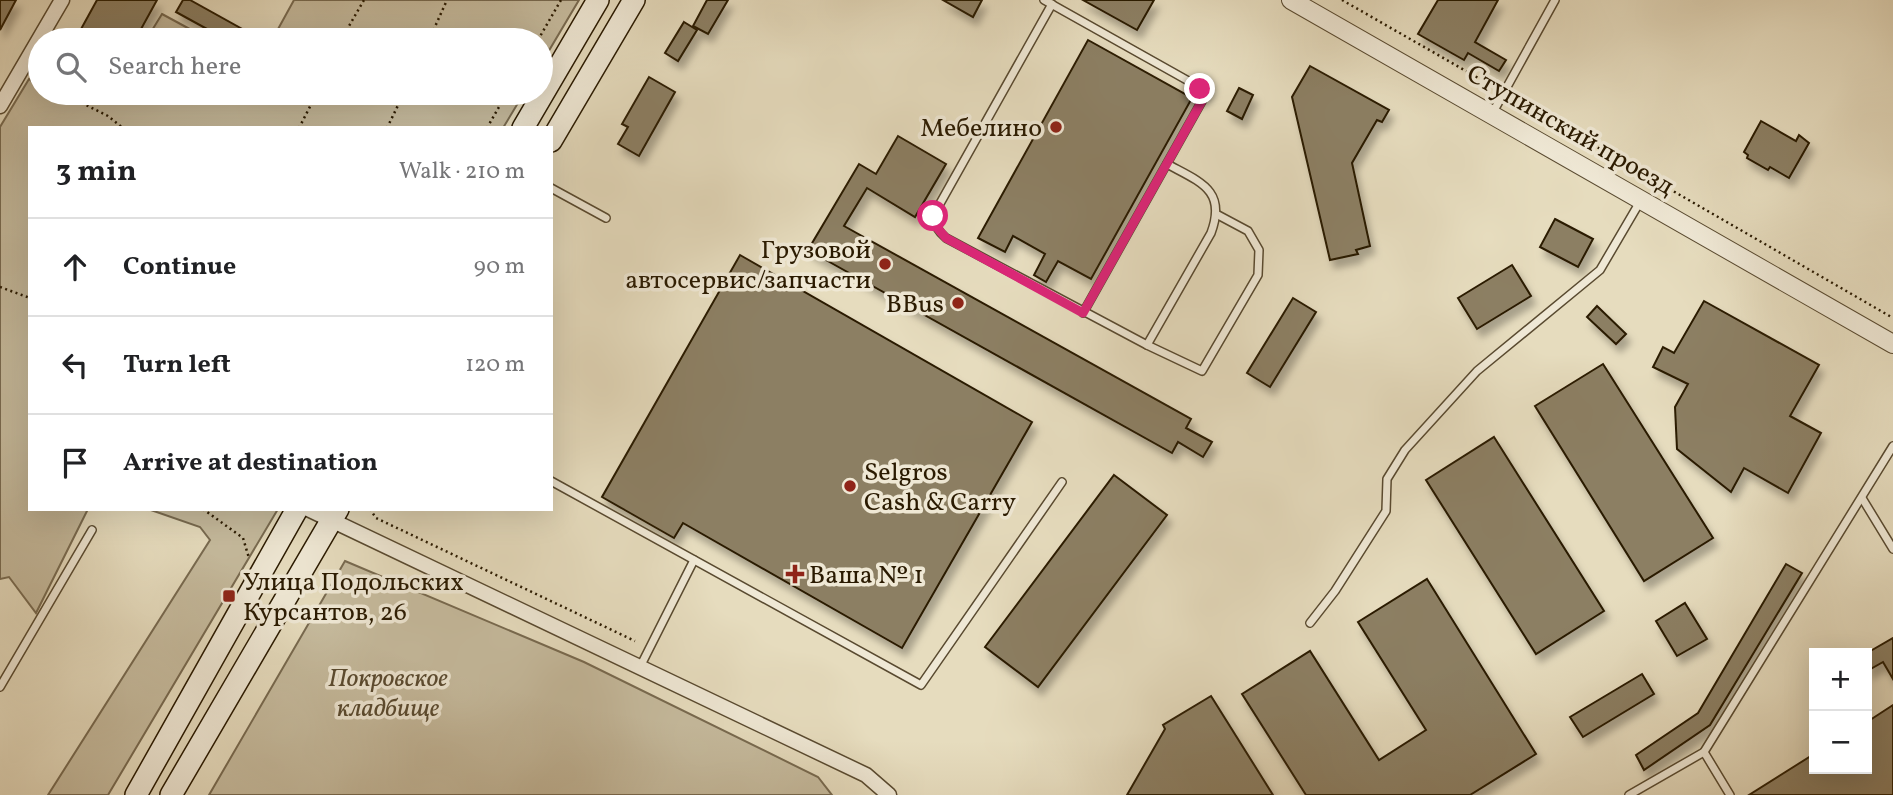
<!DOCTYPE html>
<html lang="en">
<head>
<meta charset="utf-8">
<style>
	body { margin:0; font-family:Vollkorn,serif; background:#f2f2f2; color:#202124 }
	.controls { position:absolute; right:21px; bottom:21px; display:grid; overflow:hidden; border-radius:0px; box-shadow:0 7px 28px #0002 }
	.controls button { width:63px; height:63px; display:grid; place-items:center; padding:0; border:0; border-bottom:2px solid #e0e0e0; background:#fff; color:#202124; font:35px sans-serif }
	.stop { position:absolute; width:21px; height:21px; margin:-16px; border:5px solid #db2777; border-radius:50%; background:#fff }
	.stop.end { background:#db2777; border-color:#fff; box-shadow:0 2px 7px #0008 }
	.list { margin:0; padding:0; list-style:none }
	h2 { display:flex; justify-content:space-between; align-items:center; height:91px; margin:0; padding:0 28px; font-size:30px }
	h2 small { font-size:23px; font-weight:400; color:#757577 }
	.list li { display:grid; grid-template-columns:46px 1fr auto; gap:21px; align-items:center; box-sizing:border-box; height:98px; padding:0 28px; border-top:2px solid #e0e0e0 }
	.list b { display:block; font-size:26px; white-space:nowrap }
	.list em { font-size:23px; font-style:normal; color:#757577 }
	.icon { flex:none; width:38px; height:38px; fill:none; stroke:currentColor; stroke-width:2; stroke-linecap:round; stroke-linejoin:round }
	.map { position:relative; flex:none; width:1893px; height:795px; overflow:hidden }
	.search { position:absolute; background:#fff; box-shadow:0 7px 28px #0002; left:28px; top:28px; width:525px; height:77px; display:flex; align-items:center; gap:18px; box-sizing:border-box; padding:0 24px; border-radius:38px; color:#757577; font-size:26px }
	.panel { position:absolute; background:#fff; box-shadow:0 7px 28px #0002; left:28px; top:126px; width:525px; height:385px; border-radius:0px }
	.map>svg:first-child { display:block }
	.green { fill:#c6bb9e; stroke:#786a50; stroke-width:2 }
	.building { fill:#8c7f63; stroke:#2a1a01; stroke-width:2; filter:url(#shadow) }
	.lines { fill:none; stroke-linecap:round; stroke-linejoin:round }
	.service-casing { stroke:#594a30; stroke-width:10 }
	.minor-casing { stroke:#594a30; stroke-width:17 }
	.tertiary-casing { stroke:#594a30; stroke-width:20 }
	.secondary-casing { stroke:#2a1a01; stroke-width:24 }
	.path { stroke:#2a1a01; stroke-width:2.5; stroke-dasharray:2 3.5; stroke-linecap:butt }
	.service { stroke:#efe8d5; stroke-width:7 }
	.minor { stroke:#efe8d5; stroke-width:14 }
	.tertiary { stroke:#efe8d5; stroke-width:18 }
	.secondary { stroke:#efe8d5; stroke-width:21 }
	.route { stroke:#db2777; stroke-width:9 }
	.poi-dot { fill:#8f2418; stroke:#efe8d5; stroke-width:2.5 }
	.labels { text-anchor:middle; stroke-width:7; stroke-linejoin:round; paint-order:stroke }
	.poi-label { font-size:26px; fill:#2a1a01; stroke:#efe8d5; text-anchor:end }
	.street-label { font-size:26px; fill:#2a1a01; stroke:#efe8d5 }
	.park-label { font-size:26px; font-style:italic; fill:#594a30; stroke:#efe8d5 }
</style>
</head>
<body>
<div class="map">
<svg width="1893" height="795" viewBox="0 0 1893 795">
	<defs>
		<filter id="shadow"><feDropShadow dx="4.5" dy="8" stdDeviation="3.5" flood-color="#0004"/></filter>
	</defs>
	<rect width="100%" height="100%" fill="#e6dcbe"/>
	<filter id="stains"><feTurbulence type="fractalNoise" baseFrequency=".00286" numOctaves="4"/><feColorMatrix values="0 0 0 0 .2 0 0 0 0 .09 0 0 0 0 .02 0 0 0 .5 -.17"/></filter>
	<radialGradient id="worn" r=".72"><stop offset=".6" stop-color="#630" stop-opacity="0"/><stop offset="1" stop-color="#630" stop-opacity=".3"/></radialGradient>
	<g class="green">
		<path d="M294,0h285l-38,64v-24h-269z"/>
		<path d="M162,14l48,26h-64z"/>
		<path d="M29,79l11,9v5h9l16,7 5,-7h454l-21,35h-473v381h58l-52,104 -27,-36 -9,2v-452z"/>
		<path d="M148,509h130l-170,286h-60l162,-255 -10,-13z"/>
		<path d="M345,561l239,101 234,115 14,18h-623z"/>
	</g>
	<g class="building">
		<path d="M0,0h16l-16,30z"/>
		<path d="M97,0h60l-22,40h-60z"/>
		<path d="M183,0h7l72,40h-35l-51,-28z"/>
		<path d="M707,0h21l-20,34 -15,-8z"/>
		<path d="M943,0h39l-9,17z"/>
		<path d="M1083,0h71l-17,30z"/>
		<path d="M1438,0h60l-23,42 31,18 -7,11 -31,-18 -4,7 -46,-26z"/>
		<path d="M684,22l13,8 -19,31 -13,-8z"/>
		<path d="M1088,40l104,58 -101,181 -33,-18 -12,21 -12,-7 11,-21 -32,-18 -8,16 -27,-14z"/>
		<path d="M1310,66l79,44 -7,12 -5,-2 -25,43 18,83 -14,4 2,4 -28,6 -38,-163z"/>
		<path d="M649,77l26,15 -36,64 -21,-12 10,-17 -6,-3z"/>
		<path d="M1239,88l14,7 -11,24 -15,-8z"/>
		<path d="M1761,121l35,20 3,-6 10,8 -20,35 -19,-11 -2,3 -21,-12 1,-3 -4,-3z"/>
		<path d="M898,136l48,28 -31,53 -48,-29 -23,38 347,193 -5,9 26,14 -9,15 -25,-15 -6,11 -364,-203 51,-86 17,10z"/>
		<path d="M1555,219l38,20 -15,28 -38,-20z"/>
		<path d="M740,255l292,167 -130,226 -219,-125 -9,15 -72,-41z"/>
		<path d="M1512,265l19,31 -54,33 -19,-31z"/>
		<path d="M1293,298l23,14 -46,75 -23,-14z"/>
		<path d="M1704,301l115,64 -29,51 31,17 -33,60 -44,-25 -13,24 -54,-43 -2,-42 13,-23 -35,-17 10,-20 11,6z"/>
		<path d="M1597,306l29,28 -10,10 -29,-27z"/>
		<path d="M1603,364l110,174 -69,43 -109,-175z"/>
		<path d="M1494,437l110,174 -68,43 -110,-174z"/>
		<path d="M1114,475l53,40 -129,172 -53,-40z"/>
		<path d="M1786,564l16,9 -92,152 -66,45 -8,-15 62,-42z"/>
		<path d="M1427,579l109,175 -66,41h-164l-64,-101 68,-43 69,109 47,-30 -68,-108z"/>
		<path d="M1685,603l22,36 -30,17 -21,-35z"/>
		<path d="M1893,638v41l-10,-17 -16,9v-18z"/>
		<path d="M1642,674l12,20 -71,43 -13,-20z"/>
		<path d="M1211,696l62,99h-146l38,-66 -2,-4z"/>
		<path d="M1893,705v90h-144l65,-41v15h53v-47z"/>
	</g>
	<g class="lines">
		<g class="service-casing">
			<g id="service">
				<path d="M1044,0l148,83 8,6 2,12 -119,212"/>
				<path d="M1052,4l-119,212c1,10 6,16 13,22l201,107 64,-112c16,-43 -11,-51 -44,-69"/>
				<path d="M1492,114l63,-114"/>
				<path d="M551,188l55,30"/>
				<path d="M1147,345l55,26 56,-96 1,-25 -11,-19 -30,-16"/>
				<path d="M551,481l370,204 141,-203"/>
				<path d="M1862,498l31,51"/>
				<path d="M1310,623l25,-32 51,-80 1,-32 18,-29 72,-79 123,-101 41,-70"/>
				<path d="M640,667l54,-107"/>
				<path d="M0,687l92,-157"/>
				<path d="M1704,752l26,43"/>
				<path d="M1629,795l75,-43 189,-306"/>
			</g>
		</g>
		<g class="minor-casing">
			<g id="minor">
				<path d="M0,106l62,-106"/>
				<path d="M308,509l558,266 23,20"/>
			</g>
		</g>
		<g class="tertiary-casing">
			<path id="tertiary" d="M1291,0l602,344"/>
		</g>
		<g class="secondary-casing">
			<g id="secondary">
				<path d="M523,128l75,-128"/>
				<path d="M551,141l83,-141"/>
				<path d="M136,795l161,-286"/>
				<path d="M171,795l167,-286"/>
			</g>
		</g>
		<g class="path">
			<path d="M1342,0l152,87"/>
			<path d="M341,40l23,-40"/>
			<path d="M429,40l18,-40"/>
			<path d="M538,40l23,-40"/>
			<path d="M62,93l46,23 15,12"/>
			<path d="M1512,98l381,220"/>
			<path d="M299,128l18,-35"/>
			<path d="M387,128l17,-35"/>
			<path d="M487,128l20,-35"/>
			<path d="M0,287l30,11"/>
			<path d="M203,509l40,29 6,20"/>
			<path d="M370,509l6,9 259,123"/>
		</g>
		<use href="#service" class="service"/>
		<use href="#minor" class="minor"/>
		<use href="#tertiary" class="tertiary"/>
		<use href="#secondary" class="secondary"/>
	</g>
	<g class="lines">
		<path class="route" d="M933,216v7l13,15 137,75 119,-212 -2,-12"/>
	</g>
	<g class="poi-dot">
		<circle cx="1056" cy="127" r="7"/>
		<circle cx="885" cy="264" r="7"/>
		<circle cx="958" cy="303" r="7"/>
		<circle cx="850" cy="486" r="7"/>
		<path d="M791.5 563.5h7v7h7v7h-7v7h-7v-7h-7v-7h7z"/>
		<rect x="222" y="589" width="14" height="14" rx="3.5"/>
	</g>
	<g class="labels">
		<g class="poi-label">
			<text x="1042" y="136">Мебелино</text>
			<text x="871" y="258">Грузовой<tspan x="871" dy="30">автосервис/запчасти</tspan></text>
			<text x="944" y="312">BBus</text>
			<text x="864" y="480" text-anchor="start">Selgros<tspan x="864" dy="30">Cash &amp; Carry</tspan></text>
			<text x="809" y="583" text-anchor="start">Ваша № 1</text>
			<text x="243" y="590" text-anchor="start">Улица Подольских<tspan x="243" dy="30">Курсантов, 26</tspan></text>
		</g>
		<g class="street-label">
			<text transform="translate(1571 129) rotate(30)" y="9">Ступинский проезд</text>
		</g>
		<g class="park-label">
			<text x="388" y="686">Покровское<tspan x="388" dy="30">кладбище</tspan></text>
		</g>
	</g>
	<rect width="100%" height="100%" filter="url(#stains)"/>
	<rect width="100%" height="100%" fill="url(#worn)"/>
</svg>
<div class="controls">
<button>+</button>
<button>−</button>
</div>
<div class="stop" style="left:933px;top:216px"></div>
<div class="stop end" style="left:1200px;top:89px"></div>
<div class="search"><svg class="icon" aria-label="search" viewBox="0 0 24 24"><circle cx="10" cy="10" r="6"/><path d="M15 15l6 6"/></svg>Search here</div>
<section class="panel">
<h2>3 min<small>Walk · 210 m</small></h2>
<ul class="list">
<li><svg class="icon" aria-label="ahead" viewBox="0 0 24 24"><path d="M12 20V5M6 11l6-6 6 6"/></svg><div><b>Continue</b></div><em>90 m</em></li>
<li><svg class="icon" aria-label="left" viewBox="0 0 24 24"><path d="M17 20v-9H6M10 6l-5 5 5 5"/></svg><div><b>Turn left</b></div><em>120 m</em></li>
<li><svg class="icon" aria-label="arrive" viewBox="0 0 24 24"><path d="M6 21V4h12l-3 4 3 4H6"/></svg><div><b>Arrive at destination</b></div></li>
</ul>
</section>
</div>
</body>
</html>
